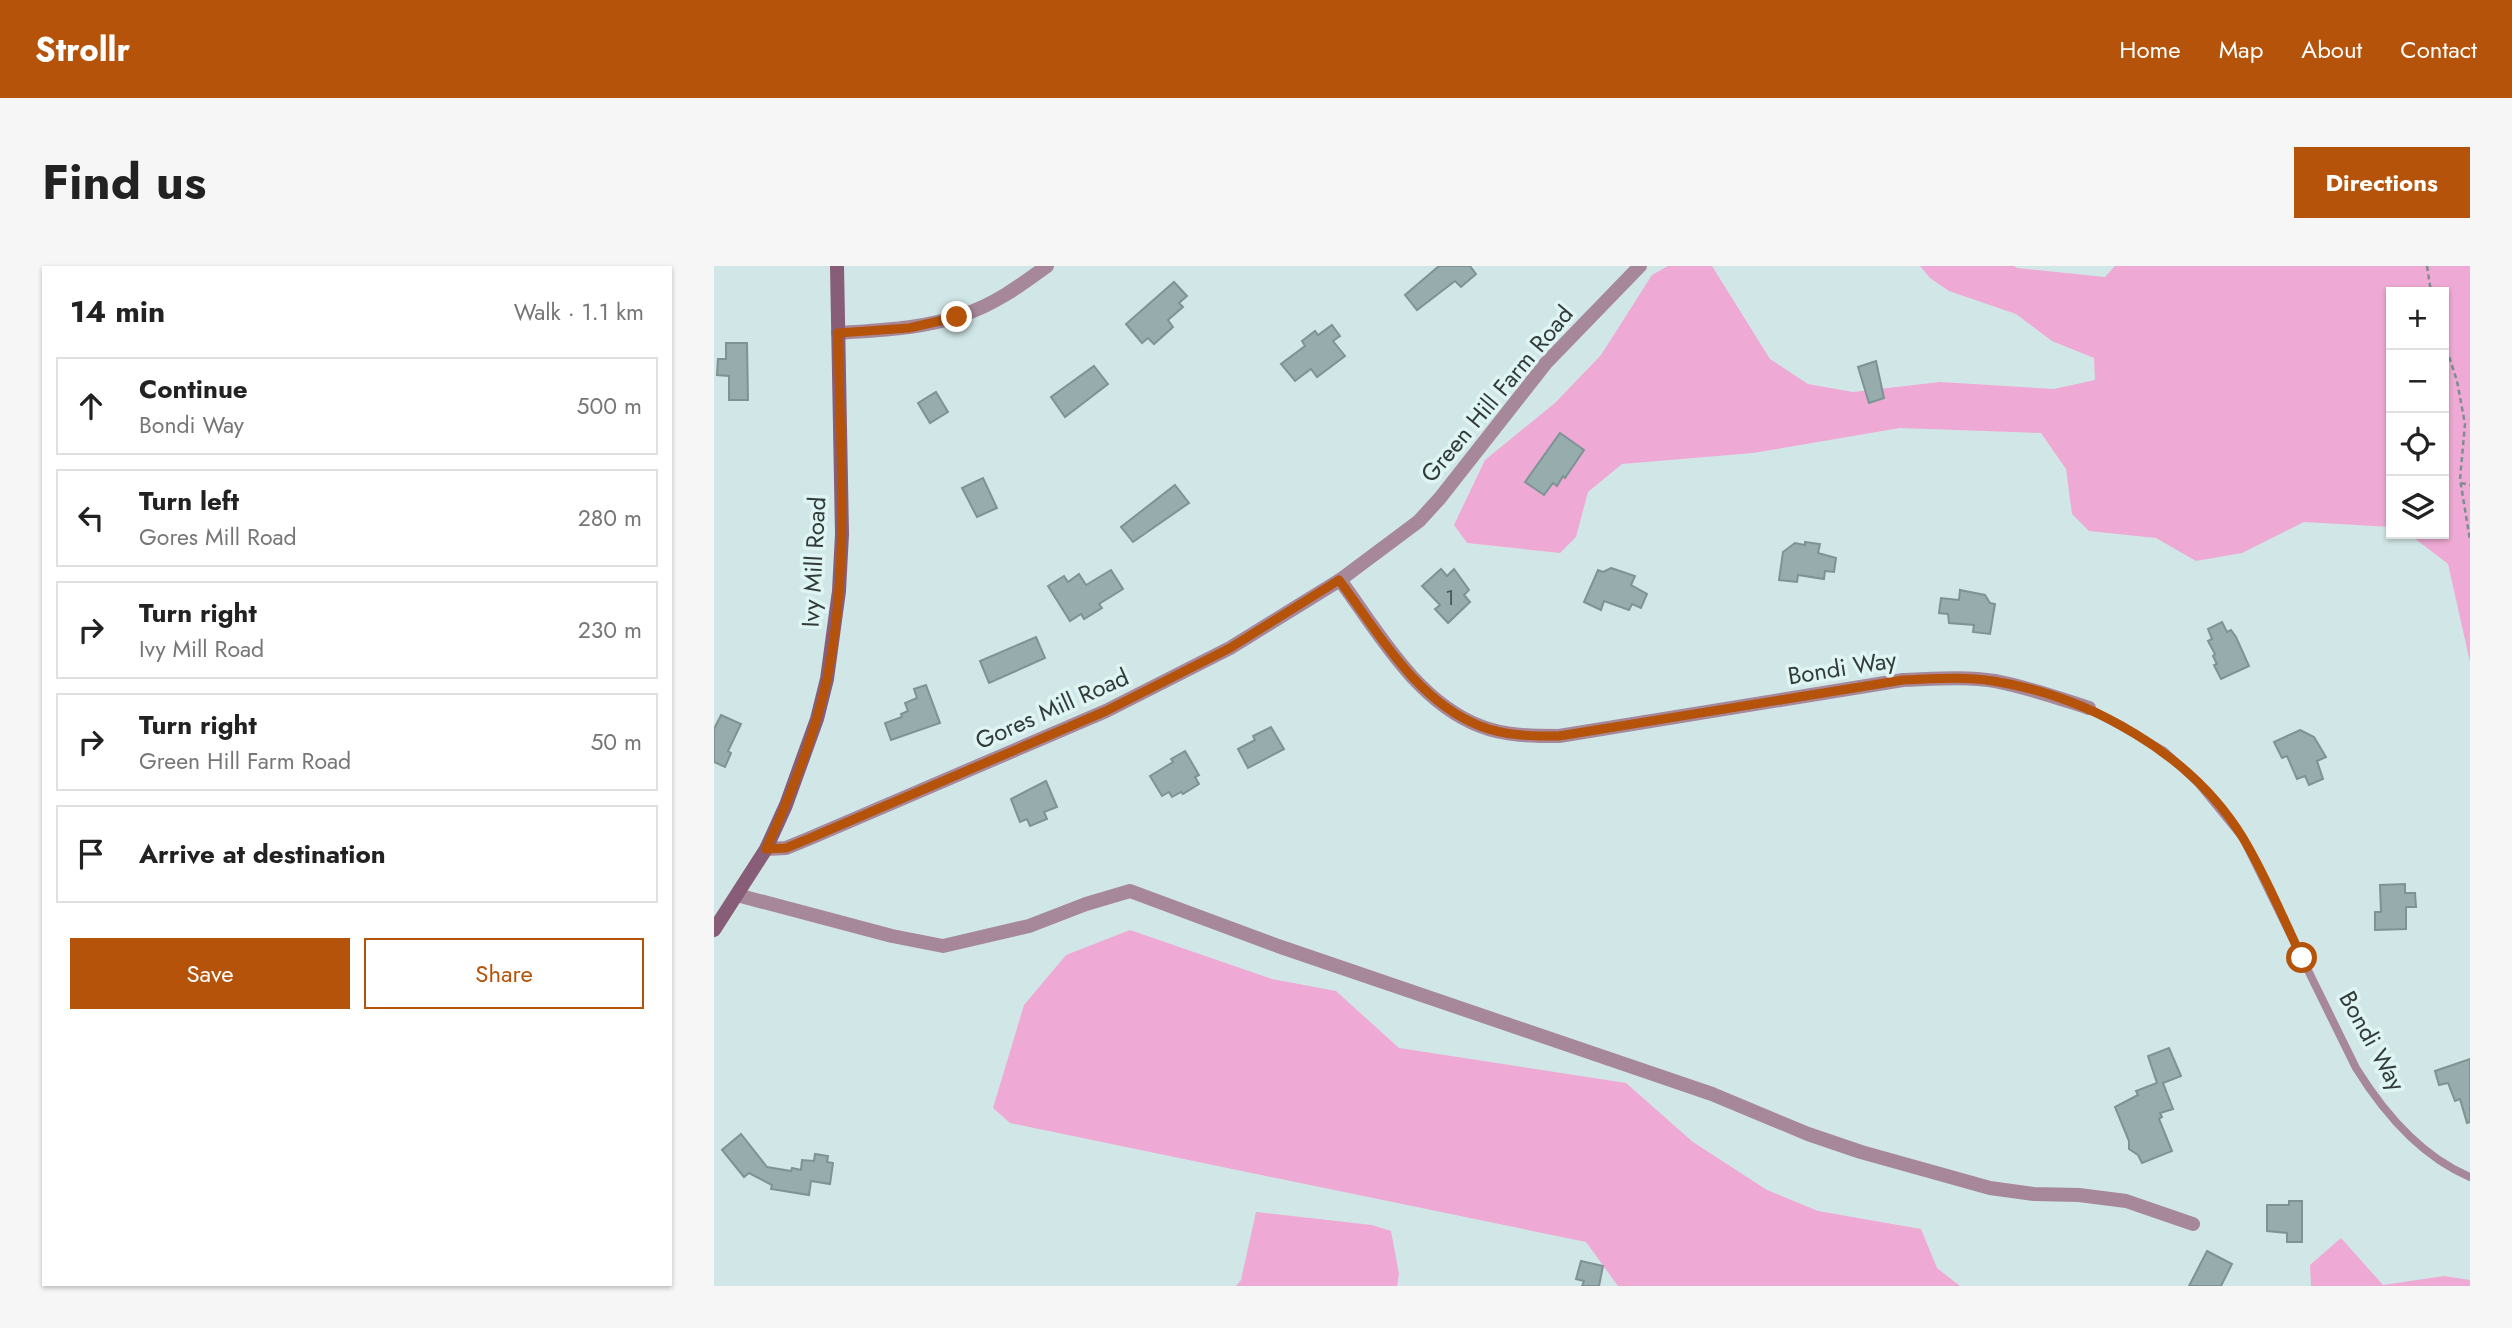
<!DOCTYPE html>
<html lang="en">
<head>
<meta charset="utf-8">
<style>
	body { margin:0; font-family:Jost,sans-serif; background:#f6f6f6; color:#222 }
	.controls { position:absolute; right:21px; top:21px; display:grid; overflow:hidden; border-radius:0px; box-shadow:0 2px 5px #0004 }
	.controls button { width:63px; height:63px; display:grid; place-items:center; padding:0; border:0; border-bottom:2px solid #e0e0e0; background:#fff; color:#222; font:35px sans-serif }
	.stop { position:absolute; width:21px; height:21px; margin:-16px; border:5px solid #b45309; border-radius:50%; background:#fff }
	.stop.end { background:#b45309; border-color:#fff; box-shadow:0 2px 7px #0008 }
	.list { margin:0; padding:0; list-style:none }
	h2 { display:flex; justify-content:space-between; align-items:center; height:91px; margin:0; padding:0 28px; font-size:30px }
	h2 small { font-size:23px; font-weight:400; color:#767676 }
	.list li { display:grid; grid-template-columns:46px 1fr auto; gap:21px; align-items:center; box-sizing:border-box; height:98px; margin:0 14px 14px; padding:0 14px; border:2px solid #e0e0e0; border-radius:0px }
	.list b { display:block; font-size:26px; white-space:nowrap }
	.list p { margin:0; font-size:23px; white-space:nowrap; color:#767676 }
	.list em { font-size:23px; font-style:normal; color:#767676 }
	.actions { display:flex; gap:14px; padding:21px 28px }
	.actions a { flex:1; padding:16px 0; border:2px solid #b45309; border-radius:0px; text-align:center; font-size:24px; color:#b45309 }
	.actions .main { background:#b45309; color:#fff }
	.icon { flex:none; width:38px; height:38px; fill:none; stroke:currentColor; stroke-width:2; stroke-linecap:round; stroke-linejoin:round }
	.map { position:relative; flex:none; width:1756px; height:1020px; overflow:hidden; border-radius:0px }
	header { display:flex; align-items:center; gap:42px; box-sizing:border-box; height:98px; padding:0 35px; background:#b45309; color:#fff }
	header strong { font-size:33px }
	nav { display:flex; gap:38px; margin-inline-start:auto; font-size:24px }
	.intro { display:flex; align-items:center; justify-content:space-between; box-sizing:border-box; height:168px; padding:0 42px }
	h1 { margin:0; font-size:49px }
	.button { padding:18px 32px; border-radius:0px; background:#b45309; color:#fff; font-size:24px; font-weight:700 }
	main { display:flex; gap:42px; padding:0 42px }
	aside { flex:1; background:#fff; border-radius:0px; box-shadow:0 2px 5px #0004 }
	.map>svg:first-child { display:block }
	.green { fill:#eeaad4 }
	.building { fill:#97acac; stroke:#7e9393; stroke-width:2 }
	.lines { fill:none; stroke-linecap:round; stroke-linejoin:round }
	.path { stroke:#7e8d8d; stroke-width:2.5; stroke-dasharray:5 3.5; stroke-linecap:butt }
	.lane { stroke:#a6889a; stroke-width:8 }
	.street { stroke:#a6889a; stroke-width:14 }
	.secondary { stroke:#875d77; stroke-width:14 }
	.route { stroke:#b45309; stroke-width:9 }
	.labels { text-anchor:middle; stroke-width:7; stroke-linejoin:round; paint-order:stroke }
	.number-label { font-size:21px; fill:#4b5756 }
	.street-label { font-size:24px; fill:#323b3a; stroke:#def5f4 }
</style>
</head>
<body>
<header>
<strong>Strollr</strong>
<nav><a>Home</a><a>Map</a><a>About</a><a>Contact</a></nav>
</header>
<div class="intro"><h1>Find us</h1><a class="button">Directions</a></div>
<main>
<aside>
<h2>14 min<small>Walk · 1.1 km</small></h2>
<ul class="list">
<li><svg class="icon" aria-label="ahead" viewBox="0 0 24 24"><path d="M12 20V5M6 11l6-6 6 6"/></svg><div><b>Continue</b><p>Bondi Way</p></div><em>500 m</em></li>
<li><svg class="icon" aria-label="left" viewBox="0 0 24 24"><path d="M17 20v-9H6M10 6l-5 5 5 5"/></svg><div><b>Turn left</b><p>Gores Mill Road</p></div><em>280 m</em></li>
<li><svg class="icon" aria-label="right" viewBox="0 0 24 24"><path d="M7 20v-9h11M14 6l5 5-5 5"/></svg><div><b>Turn right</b><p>Ivy Mill Road</p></div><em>230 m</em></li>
<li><svg class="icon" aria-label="right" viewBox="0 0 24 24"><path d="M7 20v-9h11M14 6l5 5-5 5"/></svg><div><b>Turn right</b><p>Green Hill Farm Road</p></div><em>50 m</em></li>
<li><svg class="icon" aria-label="arrive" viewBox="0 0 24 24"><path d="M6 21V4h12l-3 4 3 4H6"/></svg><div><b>Arrive at destination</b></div></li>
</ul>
<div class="actions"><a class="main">Save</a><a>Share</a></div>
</aside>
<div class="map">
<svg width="1756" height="1020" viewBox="0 0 1756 1020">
	<rect width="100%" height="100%" fill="#d1e7e7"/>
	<g class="green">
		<path d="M954,0h44l58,93 38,25 45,8 87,-10 114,7 41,-9 -1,-22 -42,-17 -36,-27 -67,-23 -19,-13 -10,-12h94l3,2 88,9 10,-11h355v396l-22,-98 -39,-30h35v-242h-53v235l-87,-5 -62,31 -46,8 -40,-23 -67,-7 -17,-17 -6,-45 -25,-36 -141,-5 -147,25 -131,11 -34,28 -12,45 -16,16 -93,-10 -13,-18 31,-65 70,-57 46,-48 51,-80z"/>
		<path d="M416,664l142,49 64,12 63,57 227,35 67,59 74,48 51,21 103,18 16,39 23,18h-342l-32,-44 -576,-119 -17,-15 31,-103 42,-50z"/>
		<path d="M542,946l116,13 19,6 8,43 -2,12h-161l5,-6z"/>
		<path d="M1627,972l42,47 61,-9 26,4v6h-159l-1,-21z"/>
	</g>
	<g class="building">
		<path d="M725,0h31l6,8 -15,13 -6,-6 -38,29 -12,-15z"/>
		<path d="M460,16l13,14 -8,7 4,4 -15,13 5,7 -19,17 -6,-6 -6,5 -16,-19z"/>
		<path d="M618,59l8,11 -7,5 12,15 -28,21 -6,-8 -16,12 -14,-17 24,-18 -3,-5 13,-10 3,4z"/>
		<path d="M12,77h21l1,57h-19v-24l-12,-1 1,-16h8z"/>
		<path d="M1162,95l8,37 -15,5 -11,-36z"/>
		<path d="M380,100l14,18 -43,33 -14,-20z"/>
		<path d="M222,126l12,20 -18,11 -12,-20z"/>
		<path d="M846,167l24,17 -19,28 -2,-2 -6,10 -4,-3 -9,12 -19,-13z"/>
		<path d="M269,212l14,30 -20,9 -15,-29z"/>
		<path d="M461,219l14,18 -56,39 -12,-15z"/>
		<path d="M1091,276l15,2 -2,9 18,5 -2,14 -9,-1 -1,8 -26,-4 -1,7 -18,-2 4,-28 12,-9 10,2z"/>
		<path d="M897,302l24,8 -4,9 16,9 -6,14 -9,-4 -3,6 -25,-9 -3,9 -17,-8 14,-32 5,2z"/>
		<path d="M727,303l6,7 7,-7 15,21 -5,5 6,7 -22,21 -13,-14 5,-4 -18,-19z"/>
		<path d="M397,304l12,19 -24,15 3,4 -18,11 -3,-5 -11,7 -22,-35 16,-10 4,6 11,-8 7,11z"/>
		<path d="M1246,324l25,5 5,8 5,1 -5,30 -17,-2 1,-7 -25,-2 -1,-9 -9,-1 2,-15 18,2z"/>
		<path d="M1508,356l5,10 4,-2 5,7 13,29 -28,13 -7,-14 3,-1 -4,-8 2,-2 -7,-13 4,-2 -4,-10z"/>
		<path d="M322,371l9,21 -56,25 -9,-22z"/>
		<path d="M212,419l14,38 -49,17 -6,-17 17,-6 -1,-3 7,-3 -3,-8 12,-5 -3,-9z"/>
		<path d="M7,449l20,9 -13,27 3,2 -6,14 -11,-5v-33z"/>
		<path d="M557,461l13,22 -36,19 -10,-19 17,-9 -2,-4z"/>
		<path d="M1586,464l14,7 12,20 -9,4 6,18 -14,6 -4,-9 -8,3 -10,-23 -5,2 -8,-16z"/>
		<path d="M471,485l14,24 -4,2 4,7 -16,10 -2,-2 -9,5 -3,-5 -7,4 -12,-20 23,-14 -2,-3z"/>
		<path d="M332,515l11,26 -13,5 3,7 -17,7 -3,-7 -7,3 -9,-23z"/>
		<path d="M1691,618v9h10l1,14h-10v22l-31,1v-18h6l-1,-27z"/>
		<path d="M1455,782l12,28 -18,7 10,26 -13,4 2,4 -3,2 13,32 -30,12 -4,-8 -9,-6v-8l-14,-34 23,-12 -2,-4 21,-8 -9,-27z"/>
		<path d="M1756,793v63l-3,1 -7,-24 -5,2 -7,-18 -9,2 -4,-14z"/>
		<path d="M27,868l26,33 24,4 1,-3 9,2 1,-10 12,1 1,-7 13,2 -1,6 6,1 -3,21 -19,-3 -2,14 -38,-6 1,-4 -23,-12 -5,4 -22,-27z"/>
		<path d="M1575,935h13v41h-15v-9l-20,-2v-26h22z"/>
		<path d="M1493,985l25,13 -11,22h-32z"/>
		<path d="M867,995l22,5 -4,20h-17l2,-5 -8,-2z"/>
	</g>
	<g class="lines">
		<g class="path">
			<path d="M1713,0l4,26"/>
			<path d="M1730,75l13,40 8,43 -5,55 10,61"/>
			<path d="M1747,217l9,2"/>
		</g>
		<path class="lane" d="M1375,442l75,43 34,32 45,55 113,230c28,45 64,88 114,109"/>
		<g class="street">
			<path d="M124,67c42,-3 84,-4 124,-18 32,-10 59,-30 85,-49"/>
			<path d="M626,314c38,52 76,121 140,146 25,10 53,10 79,10l344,-56c30,-1 62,-4 92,1 32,6 63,17 94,27"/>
			<path d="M52,583l20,-1 22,-9 298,-128 124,-63 110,-68 79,-59 21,-23 106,-135 94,-97"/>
			<path d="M23,629l155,41 51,10 86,-20 57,-22 44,-13 148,55 434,148 96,40 53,18 129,36 44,6 45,1 47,6 67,23"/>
		</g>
		<path class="secondary" d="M0,664l52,-81 20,-44 31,-86 10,-40 12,-88 3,-57 -5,-268"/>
	</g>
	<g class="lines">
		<path class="route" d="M243,51l-48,11 -71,5c2,115 12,232 -11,346 -13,59 -36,116 -61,170l20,-1 22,-9 298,-128 124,-63 109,-68c39,52 77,121 141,146 25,10 53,10 79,10l344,-56c29,-1 60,-4 90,1 96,15 199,73 250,157 23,38 40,80 59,120"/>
	</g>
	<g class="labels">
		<g class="number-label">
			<text x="736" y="339">1</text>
		</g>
		<g class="street-label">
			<text transform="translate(783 128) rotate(-50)" y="8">Green Hill Farm Road</text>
			<text transform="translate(100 296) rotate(-87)" y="8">Ivy Mill Road</text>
			<text transform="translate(1128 402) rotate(-9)" y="8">Bondi Way</text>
			<text transform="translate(338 443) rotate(-24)" y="8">Gores Mill Road</text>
			<text transform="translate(1658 775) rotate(61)" y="8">Bondi Way</text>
		</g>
	</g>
</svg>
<div class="controls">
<button>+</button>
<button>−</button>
<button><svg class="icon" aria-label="locate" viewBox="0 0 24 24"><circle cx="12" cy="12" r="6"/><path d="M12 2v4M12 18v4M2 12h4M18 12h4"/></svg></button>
<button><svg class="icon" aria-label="layers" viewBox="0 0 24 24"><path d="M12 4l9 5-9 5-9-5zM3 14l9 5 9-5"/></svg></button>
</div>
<div class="stop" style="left:1588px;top:692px"></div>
<div class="stop end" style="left:243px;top:51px"></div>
</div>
</main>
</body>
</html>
